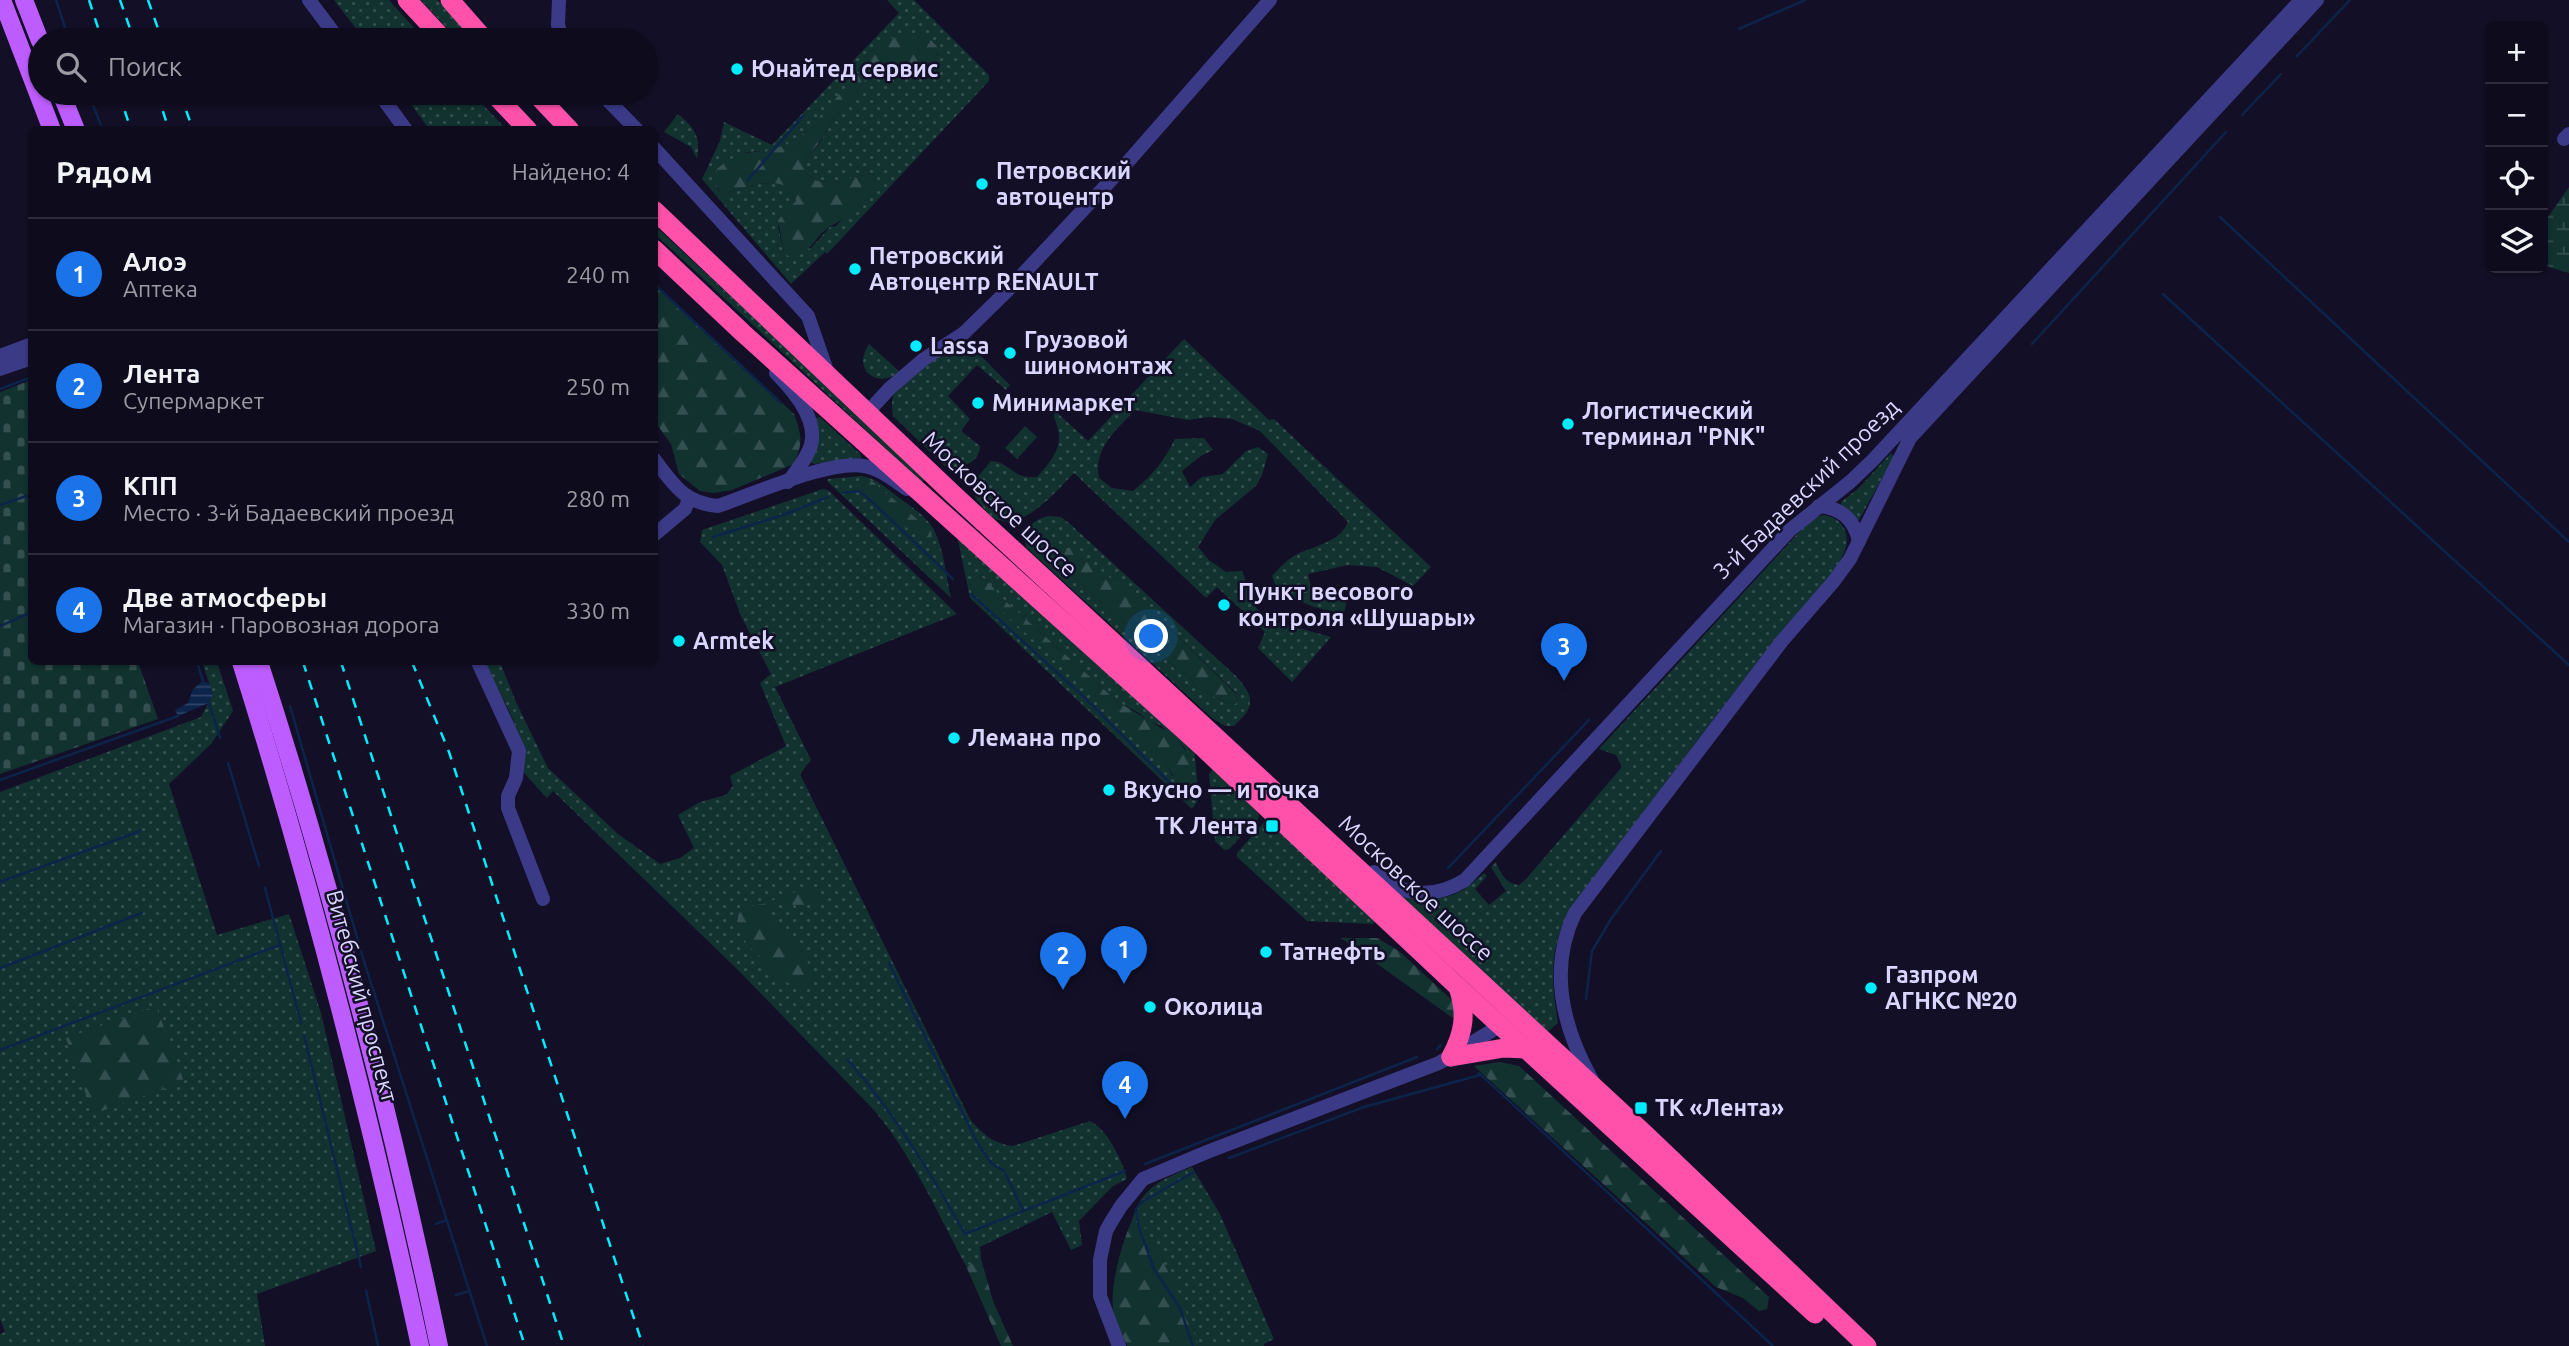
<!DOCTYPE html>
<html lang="ru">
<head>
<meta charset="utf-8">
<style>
	body { margin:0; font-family:Ubuntu,sans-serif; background:#171426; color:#f1f3f6 }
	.controls { position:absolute; right:21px; top:21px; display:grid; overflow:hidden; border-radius:10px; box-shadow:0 2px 5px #0004 }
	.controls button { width:63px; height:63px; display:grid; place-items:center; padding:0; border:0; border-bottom:2px solid #2e2b3b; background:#0e0b1d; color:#f1f3f6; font:35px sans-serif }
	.you { position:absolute; left:1152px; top:637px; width:24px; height:24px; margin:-18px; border:5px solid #fff; border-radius:50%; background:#1a73e8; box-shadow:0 0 0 10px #1a73e833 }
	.badge { display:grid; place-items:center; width:46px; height:46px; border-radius:50%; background:#1a73e8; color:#fff; font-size:23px; font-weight:700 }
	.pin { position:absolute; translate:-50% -58px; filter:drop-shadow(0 2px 4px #0008) }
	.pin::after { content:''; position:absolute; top:37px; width:24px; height:21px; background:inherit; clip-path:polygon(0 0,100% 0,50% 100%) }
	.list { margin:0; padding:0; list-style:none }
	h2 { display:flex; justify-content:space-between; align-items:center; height:91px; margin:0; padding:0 28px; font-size:30px }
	h2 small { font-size:23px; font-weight:400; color:#9b9ba4 }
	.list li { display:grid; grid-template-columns:46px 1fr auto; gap:21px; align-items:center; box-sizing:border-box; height:112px; padding:0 28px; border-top:2px solid #2e2b3b }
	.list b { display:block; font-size:26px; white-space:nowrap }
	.list p { margin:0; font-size:23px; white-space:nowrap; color:#9b9ba4 }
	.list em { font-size:23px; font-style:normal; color:#9b9ba4 }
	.icon { flex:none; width:38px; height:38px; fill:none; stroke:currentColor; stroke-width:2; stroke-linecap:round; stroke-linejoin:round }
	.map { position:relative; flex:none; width:2569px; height:1346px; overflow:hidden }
	.search { position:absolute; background:#0e0b1d; box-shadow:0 2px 5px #0004; left:28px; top:28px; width:630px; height:77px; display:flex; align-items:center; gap:18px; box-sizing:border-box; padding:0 24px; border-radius:38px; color:#9b9ba4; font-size:26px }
	.panel { position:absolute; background:#0e0b1d; box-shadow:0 2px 5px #0004; left:28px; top:126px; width:630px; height:539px; border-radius:10px }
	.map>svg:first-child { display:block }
	.grass { fill:url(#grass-dots); fill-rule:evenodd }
	.forest { fill:url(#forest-firs) }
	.wetland { fill:url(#wetland-marsh) }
	.cemetery { fill:url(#cemetery-stones) }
	.water { fill:url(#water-rules) }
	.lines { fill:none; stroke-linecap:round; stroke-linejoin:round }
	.stream { stroke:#0c244a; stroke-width:2.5 }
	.minor { stroke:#3b3a87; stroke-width:14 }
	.major { stroke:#be5dff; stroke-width:18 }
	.highway { stroke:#ff51a9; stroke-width:19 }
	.rail { stroke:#02ecff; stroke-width:2.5; stroke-dasharray:10 9; stroke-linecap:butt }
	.poi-dot { fill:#02ecff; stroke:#130f27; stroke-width:2.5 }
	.labels { text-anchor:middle; stroke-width:5; stroke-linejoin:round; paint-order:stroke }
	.poi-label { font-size:23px; font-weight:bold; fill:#dad6ff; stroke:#130f27; text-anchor:start }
	.street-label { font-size:23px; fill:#dad6ff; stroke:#130f27 }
</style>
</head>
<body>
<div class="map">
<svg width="2569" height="1346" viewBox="0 0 2569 1346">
	<defs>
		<pattern id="grass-dots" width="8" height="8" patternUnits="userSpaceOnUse" patternTransform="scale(1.75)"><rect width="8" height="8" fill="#123230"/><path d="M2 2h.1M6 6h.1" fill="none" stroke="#344f4f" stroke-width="1.8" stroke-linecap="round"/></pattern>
		<pattern id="forest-firs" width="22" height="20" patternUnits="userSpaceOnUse" patternTransform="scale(1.75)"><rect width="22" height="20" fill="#123230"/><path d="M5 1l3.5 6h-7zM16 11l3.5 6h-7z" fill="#344f4f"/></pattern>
		<pattern id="wetland-marsh" width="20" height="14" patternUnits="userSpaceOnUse" patternTransform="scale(1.75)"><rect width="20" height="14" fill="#123230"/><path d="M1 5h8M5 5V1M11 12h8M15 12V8" fill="none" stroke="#344f4f"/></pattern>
		<pattern id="cemetery-stones" width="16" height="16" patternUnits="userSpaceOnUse" patternTransform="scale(1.75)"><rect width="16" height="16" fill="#123230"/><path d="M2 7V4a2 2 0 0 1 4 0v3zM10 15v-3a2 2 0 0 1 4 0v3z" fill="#344f4f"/></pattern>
		<pattern id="water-rules" width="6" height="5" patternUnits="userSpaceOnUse" patternTransform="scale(1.75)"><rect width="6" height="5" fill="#0c244a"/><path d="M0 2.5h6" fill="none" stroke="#2f4365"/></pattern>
	</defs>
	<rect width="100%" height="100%" fill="#130f27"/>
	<g class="grass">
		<path d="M334,0h55l36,40h-60z"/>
		<path d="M421,0h17l36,40h-16z"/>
		<path d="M887,0h27l75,75v6l-162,173 -2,-2 -34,32 -89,-105 18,-38 4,-19 48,23 127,-132zM895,36l39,6 4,6v7l-27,19 -14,-1 -30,5 -35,44 -13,22 -14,15v14l12,8 27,2 6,-5 22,-5 4,6 -12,26 -16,8 -12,13 -6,1 -19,21 -27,6 -6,-28 18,-25c-9,-32 -51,-13 -73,-7l-5,-4 -2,-7c12,-19 24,-37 49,-30 7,-6 13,-4 20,-7 6,-4 16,-10 22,-15 32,-29 55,-68 88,-95z"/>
		<path d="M403,93h69l31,33v3h-74z"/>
		<path d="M678,114c17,14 23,23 19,45l-6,-12 -27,-15z"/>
		<path d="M654,225l272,253 -4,4 -267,-248z"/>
		<path d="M1184,339l85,81 5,-1 157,148 -18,19 -36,-19 -29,-2 -40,9 3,13 36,12 -3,15 -30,-7 -14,-6 -11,-1 -12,-10 -5,-14c7,-8 16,-17 25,-22 18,-8 43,-12 51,-32l-88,-91 -28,-12 -23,-2 -21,3 -53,-10c-19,20 -42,39 -36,68l13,10 21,3c19,-15 31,-30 42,-52l29,-1 9,12 -12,6 -19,15 8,16 12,-10 21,-3 23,-23 12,-4 10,7 -6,21 -6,11 -41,34 -17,27 11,13 17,12 16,-1 12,34 11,14 66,18 -39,45 -34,-34 7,-16 -48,-45 -11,11 -132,-125c-16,16 -52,61 -80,45 -7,-4 -13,-14 -19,-21l1,-18 15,-18c20,1 20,18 46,16 10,-11 22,-24 22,-40 0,-10 -6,-19 -6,-28l35,32z"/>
		<path d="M869,344l31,28c-22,17 -49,-1 -31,-28z"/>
		<path d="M964,344l9,4 37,37 -4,5 -29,-25 -29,31 22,23 -9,12 19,15c-1,18 -18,22 -34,21l-53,-51c-1,-7 -2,-15 1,-22 8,-19 51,-43 70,-50z"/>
		<path d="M820,417l41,38v3l-47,6 -4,-2 5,-44z"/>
		<path d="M1025,426l12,11 -20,22 -12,-11z"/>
		<path d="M1891,453l3,4 -35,63h-2l-6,-8 -10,-6v-4l18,-14z"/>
		<path d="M861,476c14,2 22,9 33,18 13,10 32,21 40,36 10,20 12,46 17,68l-124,-117 1,-2z"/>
		<path d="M823,489l5,1 129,124 -182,73 36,73 -11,14 170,345c12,15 24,25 43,27l77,-25c18,9 32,39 37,58l-14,7 -34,35 3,24 -11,5 -19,-38 -72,35 1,12 -15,7c-29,-54 -53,-109 -92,-156l-135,-139 -186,-180 -6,7 -23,-25c0,-44 -21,-73 -40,-111h16l16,40 32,66 70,66 42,30 20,-6 14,-10 -16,-33 22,-13 26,-7 7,-9 -3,-10 56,-30 -26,-63 11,-9 -30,-58 -19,-51 -22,-23 2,-12z"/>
		<path d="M1824,515c18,3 27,18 21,35 -10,29 -49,62 -69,88 -70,90 -138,181 -207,273 -20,38 -18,70 -11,112l-12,10 -146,-136 1,-2c40,6 53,6 83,-22l3,3 -12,13 14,16 17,-14 -15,-24 5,-5c5,12 9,21 23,23l8,-7 95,-111 -6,-12 -17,-6 204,-221 10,-10z"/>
		<path d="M1048,516l13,1 8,6 168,154c18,21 18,30 -3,49h-9l-13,-8 -186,-171 -2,-13c6,-10 12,-15 24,-18zM1066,571l93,47 78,76 -1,10 -16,-4 -24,-13 -5,-8 -21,-16z"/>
		<path d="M961,538l233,210 5,51 -7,10 -222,-211 -12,-58zM980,577l7,3 13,16 118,106 21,11 11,9 10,3 24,22 5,8 -17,21 -6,-14z"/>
		<path d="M202,662h15l16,49 -22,33 -42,40 48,151 72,-21 32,99 55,238 -119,43 8,52h-265v-12l5,-2 -5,-13v-527l201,-75 12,-23z"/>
		<path d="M1213,769l42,38 4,8 -1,4 -29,30 -5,1 -9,-9 -6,-67z"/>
		<path d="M1273,819l103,100 -3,5 -66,-3 -70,-64v-4l28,-32z"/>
		<path d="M1192,1167l28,47 54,125 -10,5v2h-65l-67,-126c10,-33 30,-41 60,-53z"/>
	</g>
	<g class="forest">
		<path d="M909,34c12,1 22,3 29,14 0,11 -4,18 -12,25h-29l-30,5 -35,44 -13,21 -14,16v14l12,8 27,2 6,-5 22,-5 4,6c-1,7 -3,15 -7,21 -5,6 -34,24 -41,28 -11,7 -16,21 -28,27 -6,3 -10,2 -16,-1l-6,-34 18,-19c-9,-32 -51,-13 -73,-7 -8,-6 -8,-15 -6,-25 12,-11 32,-21 48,-16l6,-5 13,-2 22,-14 78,-88 11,-8z"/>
		<path d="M655,284l139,130c8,21 9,29 0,50l-62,26 -19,3 -13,-2 -21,-17 -8,-30 -16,-22z"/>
		<path d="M866,479l6,2 59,50 1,9 -2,3 -37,-24 -31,-32 1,-6z"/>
		<path d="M1069,547l5,1 85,70 78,77 -1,9 -16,-4 -24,-13 -5,-8 -21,-16 -104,-92c-5,-10 -4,-16 3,-24z"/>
		<path d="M975,577l12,3 13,16 118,106 55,33 16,20 5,40c-14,-7 -22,-19 -28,-33l-183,-168 -10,-11z"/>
		<path d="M799,887l23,8 1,6c-17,8 -33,1 -51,5 -13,25 47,41 40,80l-7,2h-7l-29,-15 -9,-16 -14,-14 -8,-19v-13l5,-4 20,-3 32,-12z"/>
		<path d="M1341,938h36l22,13 54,50 4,20z"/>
		<path d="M156,1006l28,76 -91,32 -27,-76z"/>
		<path d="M1500,1062l19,4 250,231 -2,12 -8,2 -16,-13 -27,-11 -242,-221z"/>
		<path d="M1132,1220l14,9 34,66 19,51h-72c-4,-10 -10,-21 -13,-32 -6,-24 8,-71 18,-94z"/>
		<path d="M981,1259l12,42 20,45h-12l-35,-80z"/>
	</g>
	<path class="wetland" d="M2569,187v86l-26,-8v-41z"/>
	<path class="cemetery" d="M31,380l1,282h106l20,57 -158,55v-382z"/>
	<path class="water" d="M203,681l7,3 3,10 -4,9 -31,13 -3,-6 13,-7 5,-14z"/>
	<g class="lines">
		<g class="stream">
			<path d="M56,0l13,40"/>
			<path d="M1739,29l66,-29"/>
			<path d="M2297,56l53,-56"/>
			<path d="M88,93l15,37"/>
			<path d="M2242,115l39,-41"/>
			<path d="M748,180l55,-64"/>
			<path d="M2220,217l349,325"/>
			<path d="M654,284l127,119"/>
			<path d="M2163,294l406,371"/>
			<path d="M2032,344l194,-212"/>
			<path d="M0,389l32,-12"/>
			<path d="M843,493l15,-2 8,5 87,83"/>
			<path d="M0,505l32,-11"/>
			<path d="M713,537l73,-23 42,-17"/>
			<path d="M971,594l115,105 98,98"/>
			<path d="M0,626l32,-14"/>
			<path d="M197,662l6,19"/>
			<path d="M209,703l11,35"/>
			<path d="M290,706l73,252 124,388"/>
			<path d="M228,763l31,103"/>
			<path d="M0,780l178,-64"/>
			<path d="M1448,868l141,-148"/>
			<path d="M0,882l140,-51"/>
			<path d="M265,888l36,135"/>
			<path d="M889,963l89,181 14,20 12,7 19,39"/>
			<path d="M0,968l142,-55"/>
			<path d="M1586,999l6,-48 19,-32 50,-68"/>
			<path d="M304,1035l57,232"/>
			<path d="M1437,1049l4,-4"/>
			<path d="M0,1050l280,-105"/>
			<path d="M848,1060c46,53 82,112 117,174l160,-63"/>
			<path d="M1479,1073l294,273"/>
			<path d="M1229,1158l135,-51 116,-32"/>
			<path d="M1145,1164l272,-107"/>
			<path d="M436,1224l11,-4"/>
			<path d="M366,1290l12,56"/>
			<path d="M456,1295l14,-4"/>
			<path d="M1193,1346l-13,-38 -26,-39 -15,-41 -3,-19 6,-7 52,-30"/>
		</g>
		<g class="minor">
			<path d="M309,0l30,40"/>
			<path d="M559,0l-1,25 5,15"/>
			<path d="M379,93l27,37"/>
			<path d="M601,93l36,37"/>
			<path d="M2564,139l5,-5"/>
			<path d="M654,148l154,168 20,58"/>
			<path d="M0,356l32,-12"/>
			<path d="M0,369l32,-11"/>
			<path d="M776,373c17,17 42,45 35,72 -4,14 -15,26 -23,37"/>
			<path d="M867,413l23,-25 34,-29 40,-26 44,-43 118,-126 144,-164"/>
			<path d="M654,459c20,26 30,44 64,47 35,-12 111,-46 146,-40 15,2 31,15 43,23"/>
			<path d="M1819,506c22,2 35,13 40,35"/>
			<path d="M654,535l31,-26 4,-10"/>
			<path d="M478,662l41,89 -3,27 -8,18v12l35,91"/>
			<path d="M1374,872c27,24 59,28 91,8l325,-350 60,-48 23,-22 428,-460"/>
			<path d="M1592,1080c-29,-52 -44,-111 -17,-167l207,-272 52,-60 16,-22 60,-121 407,-438"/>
			<path d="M1119,1346l-19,-50v-36l6,-29 5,-9 10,-16 22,-27 64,-27 232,-89 67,-41"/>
		</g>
		<g class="major">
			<path d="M2,0l50,130"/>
			<path d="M24,0l16,41"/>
			<path d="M61,93l15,37"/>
			<path d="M241,662c71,225 129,453 179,684"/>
			<path d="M259,662c73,224 132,454 180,684"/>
		</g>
		<g class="highway">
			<path d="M407,0l37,40"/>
			<path d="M450,0l35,40"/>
			<path d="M493,93l35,37"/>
			<path d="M535,93l35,37"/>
			<path d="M654,210l299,284 692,640 222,212"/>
			<path d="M654,249l89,84 454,409 260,244 358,328"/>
			<path d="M1451,1057l53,-9 23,1"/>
			<path d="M1451,1057c13,-25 16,-43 7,-70"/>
		</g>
		<g class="rail">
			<path d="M89,0l13,40"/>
			<path d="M120,0l14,40"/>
			<path d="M148,0l14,40"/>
			<path d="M119,93l12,37"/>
			<path d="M157,93l12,37"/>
			<path d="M180,93l13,37"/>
			<path d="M303,662l222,684"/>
			<path d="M341,662l223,684"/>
			<path d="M412,662l37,90 194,594"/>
		</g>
	</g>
	<g class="poi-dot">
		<circle cx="737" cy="69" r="7"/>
		<circle cx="982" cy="184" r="7"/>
		<circle cx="855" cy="269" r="7"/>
		<circle cx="916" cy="346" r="7"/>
		<circle cx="1010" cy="353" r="7"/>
		<circle cx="978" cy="403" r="7"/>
		<circle cx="1568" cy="424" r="7"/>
		<circle cx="1224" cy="605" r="7"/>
		<circle cx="679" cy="641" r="7"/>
		<circle cx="954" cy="738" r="7"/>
		<circle cx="1109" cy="790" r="7"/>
		<rect x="1265" y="819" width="14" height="14" rx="3.5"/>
		<circle cx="1266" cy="952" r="7"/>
		<circle cx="1871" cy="988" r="7"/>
		<circle cx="1150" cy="1007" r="7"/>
		<rect x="1634" y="1101" width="14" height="14" rx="3.5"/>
	</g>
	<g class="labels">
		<g class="poi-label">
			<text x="751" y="77">Юнайтед сервис</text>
			<text x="996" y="179">Петровский<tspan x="996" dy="26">автоцентр</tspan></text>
			<text x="869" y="264">Петровский<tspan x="869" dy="26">Автоцентр RENAULT</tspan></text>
			<text x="1024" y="348">Грузовой<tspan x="1024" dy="26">шиномонтаж</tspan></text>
			<text x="930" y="354">Lassa</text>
			<text x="992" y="411">Минимаркет</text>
			<text x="1582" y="419">Логистический<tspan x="1582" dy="26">терминал "PNK"</tspan></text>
			<text x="1238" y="600">Пункт весового<tspan x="1238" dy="26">контроля «Шушары»</tspan></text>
			<text x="693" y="649">Armtek</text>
			<text x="968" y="746">Лемана про</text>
			<text x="1123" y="798">Вкусно — и точка</text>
			<text x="1258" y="834" text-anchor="end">ТК Лента</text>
			<text x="1280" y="960">Татнефть</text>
			<text x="1885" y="983">Газпром<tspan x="1885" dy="26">АГНКС №20</tspan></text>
			<text x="1164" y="1015">Околица</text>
			<text x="1655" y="1116">ТК «Лента»</text>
		</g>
		<g class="street-label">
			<text transform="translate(1806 489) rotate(-44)" y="8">3-й Бадаевский проезд</text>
			<text transform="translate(1000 504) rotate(43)" y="8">Московское шоссе</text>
			<text transform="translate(1416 888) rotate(43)" y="8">Московское шоссе</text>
			<text transform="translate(362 996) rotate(75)" y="8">Витебский проспект</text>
		</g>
	</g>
</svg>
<div class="controls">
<button>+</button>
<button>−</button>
<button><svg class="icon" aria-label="locate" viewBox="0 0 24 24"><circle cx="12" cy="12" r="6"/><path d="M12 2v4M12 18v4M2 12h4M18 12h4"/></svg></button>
<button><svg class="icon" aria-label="layers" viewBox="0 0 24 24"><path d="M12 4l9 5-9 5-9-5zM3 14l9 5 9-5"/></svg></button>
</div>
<div class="you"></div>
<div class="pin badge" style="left:1124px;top:984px">1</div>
<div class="pin badge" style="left:1063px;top:990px">2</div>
<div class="pin badge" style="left:1564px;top:681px">3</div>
<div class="pin badge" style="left:1125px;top:1119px">4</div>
<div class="search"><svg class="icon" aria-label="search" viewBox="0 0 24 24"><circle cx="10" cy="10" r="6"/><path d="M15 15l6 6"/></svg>Поиск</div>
<section class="panel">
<h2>Рядом<small>Найдено: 4</small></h2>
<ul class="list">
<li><span class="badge">1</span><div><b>Алоэ</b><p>Аптека</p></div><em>240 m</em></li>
<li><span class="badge">2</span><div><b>Лента</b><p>Супермаркет</p></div><em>250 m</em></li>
<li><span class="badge">3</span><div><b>КПП</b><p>Место · 3-й Бадаевский проезд</p></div><em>280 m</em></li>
<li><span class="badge">4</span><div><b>Две атмосферы</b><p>Магазин · Паровозная дорога</p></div><em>330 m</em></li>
</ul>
</section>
</div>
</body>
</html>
